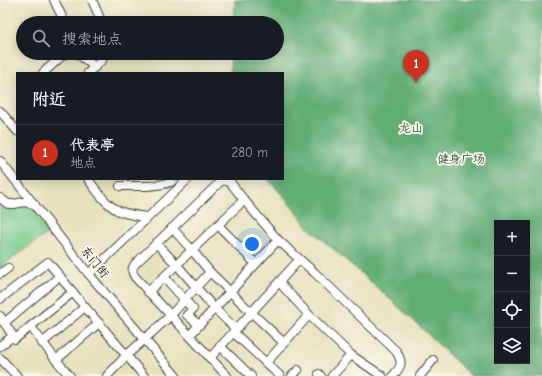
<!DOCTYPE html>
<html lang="zh">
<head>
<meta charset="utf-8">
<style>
	body { margin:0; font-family:"Comic Neue","LXGW WenKai TC",sans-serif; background:#242831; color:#f1f3f6 }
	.controls { position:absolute; right:12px; bottom:12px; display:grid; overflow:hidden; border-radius:0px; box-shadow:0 2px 10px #0003 }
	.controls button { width:36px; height:36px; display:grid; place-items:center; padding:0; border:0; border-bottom:1px solid #363941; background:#171b24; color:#f1f3f6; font:20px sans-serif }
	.you { position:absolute; left:252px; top:244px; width:14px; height:14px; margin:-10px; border:3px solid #fff; border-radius:50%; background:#1a73e8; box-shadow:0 0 0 6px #1a73e833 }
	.badge { display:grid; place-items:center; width:26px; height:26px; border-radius:50%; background:#c8321e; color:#fff; font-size:13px; font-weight:700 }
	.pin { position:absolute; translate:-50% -33px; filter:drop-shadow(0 1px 2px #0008) }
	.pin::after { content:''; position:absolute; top:21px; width:14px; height:12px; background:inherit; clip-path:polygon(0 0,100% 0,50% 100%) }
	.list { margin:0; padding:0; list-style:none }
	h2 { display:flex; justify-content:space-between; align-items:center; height:52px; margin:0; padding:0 16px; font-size:17px }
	h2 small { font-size:13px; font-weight:400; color:#9ea1a6 }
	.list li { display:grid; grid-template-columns:26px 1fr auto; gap:12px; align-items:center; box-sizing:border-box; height:56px; padding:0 16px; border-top:1px solid #363941 }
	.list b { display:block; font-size:15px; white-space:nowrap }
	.list p { margin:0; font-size:13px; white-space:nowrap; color:#9ea1a6 }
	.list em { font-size:13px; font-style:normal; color:#9ea1a6 }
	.icon { flex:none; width:22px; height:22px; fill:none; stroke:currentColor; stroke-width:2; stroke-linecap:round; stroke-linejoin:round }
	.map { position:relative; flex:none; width:542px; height:376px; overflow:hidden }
	.search { position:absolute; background:#171b24; box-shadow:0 2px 10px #0003; left:16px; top:16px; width:268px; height:44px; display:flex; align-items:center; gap:10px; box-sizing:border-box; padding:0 14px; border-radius:22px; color:#9ea1a6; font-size:15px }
	.panel { position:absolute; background:#171b24; box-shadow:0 2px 10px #0003; left:16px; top:72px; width:268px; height:108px; border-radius:0px }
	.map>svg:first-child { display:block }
	.green { fill:#78c98a; stroke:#4a7253 }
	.forest { fill:#62ad76; stroke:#3f6449; fill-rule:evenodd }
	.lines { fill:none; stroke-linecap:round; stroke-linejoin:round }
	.minor-casing { stroke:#3a3a34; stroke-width:10 }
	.minor { stroke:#fff; stroke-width:8 }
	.labels { text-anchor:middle; stroke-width:3.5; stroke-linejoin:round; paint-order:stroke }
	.park-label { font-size:12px; fill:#3c5942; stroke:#fbf7ec }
	.street-label { font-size:12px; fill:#1c1c1c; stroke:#fbf7ec }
</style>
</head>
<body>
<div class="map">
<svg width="542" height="376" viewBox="0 0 542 376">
	<rect width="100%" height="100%" fill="#fbf7ec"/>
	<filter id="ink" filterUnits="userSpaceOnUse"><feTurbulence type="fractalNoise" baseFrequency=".025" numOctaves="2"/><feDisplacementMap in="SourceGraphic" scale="8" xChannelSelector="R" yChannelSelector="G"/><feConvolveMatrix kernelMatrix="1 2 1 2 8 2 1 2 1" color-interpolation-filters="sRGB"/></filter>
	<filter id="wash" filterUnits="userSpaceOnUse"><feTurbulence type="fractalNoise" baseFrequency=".012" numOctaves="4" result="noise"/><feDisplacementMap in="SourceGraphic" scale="16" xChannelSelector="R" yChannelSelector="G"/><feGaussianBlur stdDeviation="0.9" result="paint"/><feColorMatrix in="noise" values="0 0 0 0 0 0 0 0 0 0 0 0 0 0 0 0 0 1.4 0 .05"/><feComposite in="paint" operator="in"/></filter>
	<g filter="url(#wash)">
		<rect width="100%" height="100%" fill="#e7e1be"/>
		<path class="green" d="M0,201l18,4 14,2 16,26 -48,34z"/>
		<path class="forest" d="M235,0h307v376h-71l-59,-57 -51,-46 -51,-44 -27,-33 -15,-17h15v-106h-53l1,-20h46v-30h-44zM497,223h30v138h-30z"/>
	</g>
	<g filter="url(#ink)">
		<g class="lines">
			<g class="minor-casing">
				<g id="minor">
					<path d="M54,0l11,23"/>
					<path d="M92,0l10,23"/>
					<path d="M77,53l18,14"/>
					<path d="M43,73l22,-20"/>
					<path d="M88,73l14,-13 4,-7"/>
					<path d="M0,111l17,20"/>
					<path d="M0,161l87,111 89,104"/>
					<path d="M88,179c8,11 18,26 31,32 10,4 19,5 29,6"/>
					<path d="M120,186c17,0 35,1 51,-4"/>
					<path d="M0,198l8,6h6l10,-2 11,3"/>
					<path d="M218,225l38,39"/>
					<path d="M172,228l20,22 18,22 42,41 32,30"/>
					<path d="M156,243l21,22 38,44 21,20"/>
					<path d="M92,271l96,-92"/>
					<path d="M0,274l8,-6"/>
					<path d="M164,277l29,32 -6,6 12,10"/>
					<path d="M279,282l30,33 42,40 31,21"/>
					<path d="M148,292l96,-92"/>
					<path d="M0,299l48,-37 37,45 59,69"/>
					<path d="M0,316l13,20 -13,10"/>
					<path d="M4,323l56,-47"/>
					<path d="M31,327l25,33 14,16"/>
					<path d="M233,332l47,44"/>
					<path d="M190,335l88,-95"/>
					<path d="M13,336l2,3 58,-47"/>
					<path d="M42,343l43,-36"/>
					<path d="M220,346l31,30"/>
					<path d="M0,358l17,18"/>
					<path d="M210,358l89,-98"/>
					<path d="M56,360l43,-37"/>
					<path d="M266,363l43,-48"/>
					<path d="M319,374l2,2"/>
					<path d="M107,376l19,-20 44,-40 40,-44"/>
					<path d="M227,376l-92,-99c-4,-5 -3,-9 0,-13l85,-82 2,-2 8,2 14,18 34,40 37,33 81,78c7,11 6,15 -3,25"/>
					<path d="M292,376l6,-6"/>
					<path d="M332,376l19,-21"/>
					<path d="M420,376l13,-16"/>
				</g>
			</g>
			<use href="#minor" class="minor"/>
		</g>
	</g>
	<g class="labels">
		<g class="park-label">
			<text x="411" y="132">龙山</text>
			<text x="461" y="163">健身广场</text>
		</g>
		<g class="street-label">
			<text transform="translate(95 262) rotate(51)" y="4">东门街</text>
		</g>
	</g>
</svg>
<div class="controls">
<button>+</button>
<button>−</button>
<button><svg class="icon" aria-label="locate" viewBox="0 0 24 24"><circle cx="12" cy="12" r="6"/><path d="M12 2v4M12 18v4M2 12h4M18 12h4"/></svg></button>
<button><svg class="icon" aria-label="layers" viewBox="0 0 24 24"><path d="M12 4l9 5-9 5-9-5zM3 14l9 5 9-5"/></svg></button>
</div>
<div class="you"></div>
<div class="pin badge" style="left:416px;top:83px">1</div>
<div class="search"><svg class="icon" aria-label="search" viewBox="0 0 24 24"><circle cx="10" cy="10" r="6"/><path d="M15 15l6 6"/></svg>搜索地点</div>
<section class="panel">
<h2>附近<small></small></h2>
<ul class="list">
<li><span class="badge">1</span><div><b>代表亭</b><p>地点</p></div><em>280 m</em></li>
</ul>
</section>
</div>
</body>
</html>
